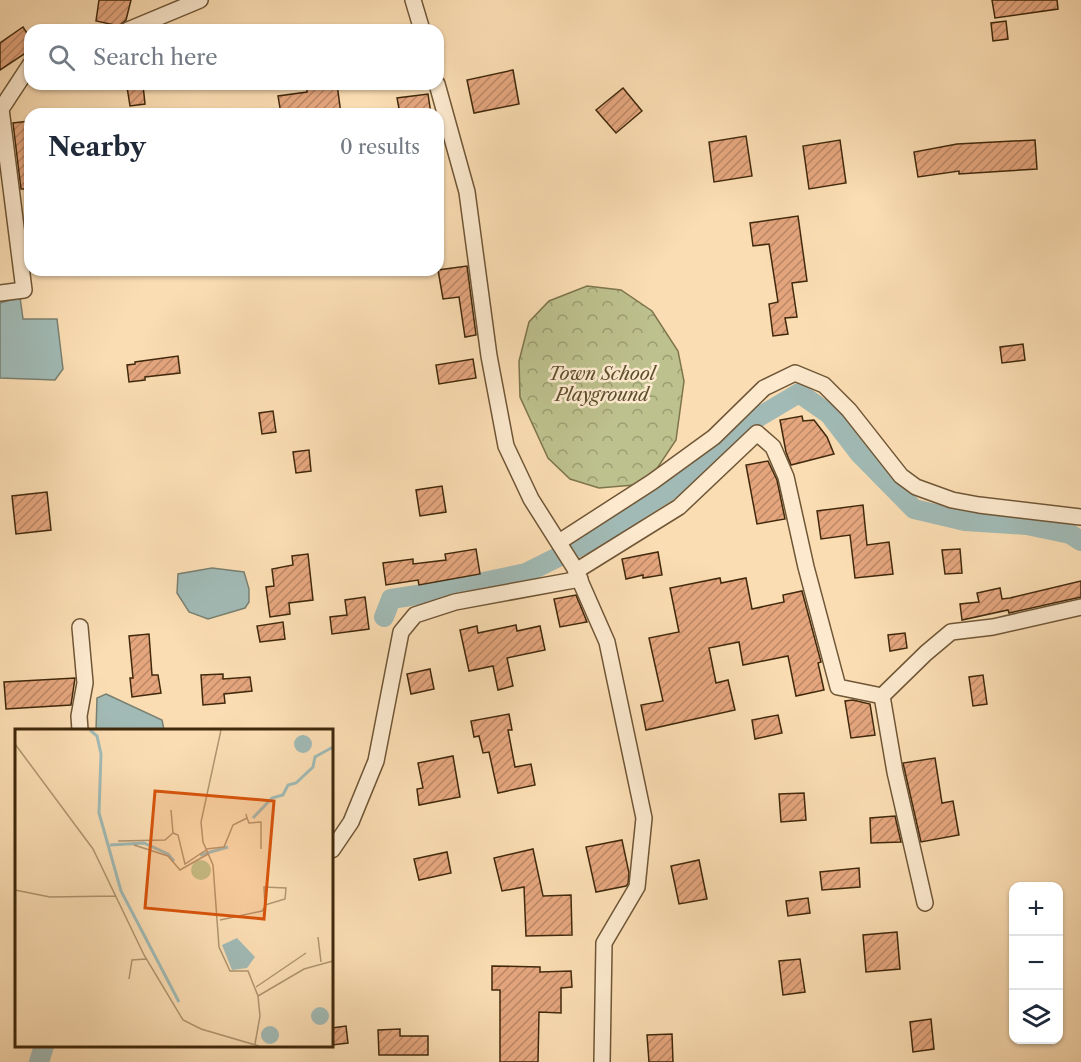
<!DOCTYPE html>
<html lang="en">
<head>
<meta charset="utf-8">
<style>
	body { margin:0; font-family:"Libre Caslon Text",serif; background:#f6f6f7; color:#1f2937 }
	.controls { position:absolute; right:18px; bottom:18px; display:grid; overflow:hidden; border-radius:12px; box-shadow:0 2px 4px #0004 }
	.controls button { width:54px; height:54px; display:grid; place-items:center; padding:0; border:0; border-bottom:2px solid #e0e1e3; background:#fff; color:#1f2937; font:30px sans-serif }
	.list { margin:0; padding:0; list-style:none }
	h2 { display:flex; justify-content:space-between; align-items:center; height:78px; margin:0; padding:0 24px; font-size:26px }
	h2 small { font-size:20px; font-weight:400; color:#747a83 }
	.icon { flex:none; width:33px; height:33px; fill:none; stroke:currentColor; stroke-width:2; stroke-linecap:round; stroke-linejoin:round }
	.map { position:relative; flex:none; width:1081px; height:1062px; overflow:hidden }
	.search { position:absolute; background:#fff; box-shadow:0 2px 4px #0004; left:24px; top:24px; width:420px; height:66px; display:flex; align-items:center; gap:15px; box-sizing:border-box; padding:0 21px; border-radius:18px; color:#747a83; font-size:22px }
	.panel { position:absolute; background:#fff; box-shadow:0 2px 4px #0004; left:24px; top:108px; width:420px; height:168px; border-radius:18px }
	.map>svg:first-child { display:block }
	.park { fill:url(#park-crowns); stroke:#7e754c; stroke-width:1.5 }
	.water { fill:#a1bab5; stroke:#7a8071; stroke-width:1.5 }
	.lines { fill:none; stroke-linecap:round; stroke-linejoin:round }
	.canal { stroke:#a1bab5; stroke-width:20 }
	.building { fill:url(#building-hatch); stroke:#40290c; stroke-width:1.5 }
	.street-casing { stroke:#6f5636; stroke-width:18 }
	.street { stroke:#fce9ce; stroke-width:15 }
	.labels { text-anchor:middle; stroke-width:5; stroke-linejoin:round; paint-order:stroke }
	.park-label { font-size:18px; font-style:italic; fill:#5f4f2c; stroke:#fce9ce }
	.inset-river { fill:none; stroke:#a1bab5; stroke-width:3 }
	.inset-road { fill:none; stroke:#b09570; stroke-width:1.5 }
	.view { fill:#d7540c; fill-opacity:0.15; stroke:#d7540c; stroke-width:3 }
	.inset-edge { fill:none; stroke:#40290c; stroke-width:3 }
</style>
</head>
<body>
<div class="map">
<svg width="1081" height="1062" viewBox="0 0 1081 1062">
	<defs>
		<pattern id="park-crowns" width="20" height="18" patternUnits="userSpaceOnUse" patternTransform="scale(1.5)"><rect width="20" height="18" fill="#bdc18d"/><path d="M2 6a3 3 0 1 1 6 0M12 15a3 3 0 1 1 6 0" fill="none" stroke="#9b9d72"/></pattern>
		<pattern id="building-hatch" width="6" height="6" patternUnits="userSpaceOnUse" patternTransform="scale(1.5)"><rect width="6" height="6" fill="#e5a67e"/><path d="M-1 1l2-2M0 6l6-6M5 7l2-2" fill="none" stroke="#bb8766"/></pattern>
	</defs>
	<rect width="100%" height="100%" fill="#fbddb3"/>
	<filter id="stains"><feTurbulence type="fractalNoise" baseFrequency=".00333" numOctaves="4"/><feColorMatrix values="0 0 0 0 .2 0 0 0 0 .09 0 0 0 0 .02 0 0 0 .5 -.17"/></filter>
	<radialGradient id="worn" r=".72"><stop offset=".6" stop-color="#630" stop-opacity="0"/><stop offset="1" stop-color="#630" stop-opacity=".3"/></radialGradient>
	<path class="park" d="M587,286l34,4 31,21 26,40 6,30 -8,59 -20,30 -22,15 -35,3 -29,-9 -22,-21 -28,-61 -1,-36 10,-39 20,-21z"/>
	<g class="water">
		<path d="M20,297l3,22h34l6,50 -8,11 -55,-2v-75z"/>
		<path d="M212,568l32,4 5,17v13l-4,6 -37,11 -19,-7 -12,-19 1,-19z"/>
		<path d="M106,694l56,26 2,10h-68l1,-32z"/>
	</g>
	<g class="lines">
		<g class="canal">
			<path d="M384,617l7,-18 45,-7 90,-19 68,-34 102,-66 61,-55 42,-25 30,21 30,39 55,56 51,12 62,4 43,9 11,7"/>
			<path d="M39,1062l5,-16"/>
		</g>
	</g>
	<g class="building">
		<path d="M99,0h32l-5,20 -7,6 -23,-5z"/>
		<path d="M992,0h65l1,9 -63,9z"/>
		<path d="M1006,21l2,18 -15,2 -2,-18z"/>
		<path d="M23,27l7,11v12l-30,20v-27z"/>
		<path d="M513,70l6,34 -45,9 -7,-33z"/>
		<path d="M328,84h9l4,30h-60l-3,-18 29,-4v-5z"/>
		<path d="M143,85l2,19 -15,2 -3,-19z"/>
		<path d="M623,88l19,23 -26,22 -20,-23z"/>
		<path d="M428,94l3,20h-31l-3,-16z"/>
		<path d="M30,121v68h-9l-8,-66z"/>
		<path d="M746,136l6,40 -38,6 -5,-40z"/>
		<path d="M840,140l6,43 -37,6 -6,-43z"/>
		<path d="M1035,140l2,29 -78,5v-3l-41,6 -4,-25 43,-8z"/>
		<path d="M798,216l9,65 -15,2 5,34 -12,1 3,16 -15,2 -4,-32 9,-2 -9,-58 -16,2 -3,-23z"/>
		<path d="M467,266l9,69 -11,2 -6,-40 -16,2 -5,-29z"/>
		<path d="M1023,344l2,16 -23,3 -2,-16z"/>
		<path d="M178,356l2,17 -35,4v3l-16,2 -2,-17 8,-1v-2z"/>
		<path d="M473,359l3,19 -37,6 -3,-19z"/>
		<path d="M273,411l3,21 -14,2 -3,-21z"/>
		<path d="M802,416l1,5 11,-1 13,17 7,17 -43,11 -5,-13 -6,-32z"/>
		<path d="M309,450l2,21 -15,2 -3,-21z"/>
		<path d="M768,461l9,19 8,39 -28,5 -11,-59z"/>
		<path d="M442,486l4,26 -26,4 -4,-26z"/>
		<path d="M47,492l4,38 -35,4 -4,-38z"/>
		<path d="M863,505l4,40 22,-3 4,32 -38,4 -5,-43 -29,4 -4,-28z"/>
		<path d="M476,549l4,25 -61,11 -1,-5 -32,5 -3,-22 30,-4v5l33,-4 -1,-6z"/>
		<path d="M960,549l2,24 -17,1 -3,-24z"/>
		<path d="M658,552l4,23 -19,3v-3l-17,4 -4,-20z"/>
		<path d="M308,554l5,46 -24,3 1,11 -20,3 -4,-30 8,-1 -2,-17 21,-4 -1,-9z"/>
		<path d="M720,578l1,5 25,-5 6,31 32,-7 -1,-7 19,-4 19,71 -3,1 6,27 -28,6 -8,-40 -45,9 -4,-23 -30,6 7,35 12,-3 7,30 -89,20 -5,-25 22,-4 -14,-63 30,-6 -9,-44z"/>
		<path d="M1081,581v16l-72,16 -1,-3 -46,10 -2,-16 19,-2 -2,-9 23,-5 2,11 8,-1z"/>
		<path d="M576,595l11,27 -27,5 -6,-28z"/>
		<path d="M365,597l4,32 -37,5 -2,-17 17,-2 -2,-15z"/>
		<path d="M283,622l2,17 -25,3 -3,-16z"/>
		<path d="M516,625l1,6 23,-5 5,24 -38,8 6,28 -15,4 -5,-24 -24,5 -9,-41 17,-4 1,7z"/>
		<path d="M905,633l2,15 -17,3 -2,-16z"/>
		<path d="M149,634l3,41h6l3,18 -29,4 -2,-19h3l-4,-42z"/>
		<path d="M430,669l4,20 -23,5 -4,-20z"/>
		<path d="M223,674v5l27,-2 2,14 -28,3 1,9 -22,2 -2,-30z"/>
		<path d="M983,675l4,29 -14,2 -4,-29z"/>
		<path d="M75,678l-4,27 -65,4 -2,-27z"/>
		<path d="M853,700l17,4 5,31 -24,3 -6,-37z"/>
		<path d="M509,714l3,16h-4l7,37 16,-3 4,21 -37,8 -9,-41 -6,1 -4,-17 -5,1 -3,-16z"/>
		<path d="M778,715l4,18 -27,6 -3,-19z"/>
		<path d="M453,756l7,41 -41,8 -2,-16 6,-1 -5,-25z"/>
		<path d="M935,758l7,45 11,-2 6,34 -38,7 -18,-79z"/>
		<path d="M804,793l2,27 -25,2 -2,-28z"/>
		<path d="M895,816l6,26 -30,1 -1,-25z"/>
		<path d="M622,840l7,33 -1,11 -2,2 -30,6 -10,-45z"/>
		<path d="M533,849l10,47 28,-1 1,40 -46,1 -2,-49 -22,4 -8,-33z"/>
		<path d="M447,852l4,21 -32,7 -5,-21z"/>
		<path d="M699,860l8,39 -28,5 -8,-38z"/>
		<path d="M859,868l1,19 -38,3 -2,-18z"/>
		<path d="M808,898l2,15 -22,3 -2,-15z"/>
		<path d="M897,932l3,37 -34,3 -3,-37z"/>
		<path d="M800,959l5,33 -22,3 -4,-34z"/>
		<path d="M492,966l48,1v5l31,-1 1,16 -11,1v25l-22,-1 -1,50h-38v-72h-8z"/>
		<path d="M931,1019l3,30 -21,3 -3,-30z"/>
		<path d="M346,1026l2,17 -16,2v-17z"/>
		<path d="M400,1029v7h28v19h-49l-1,-25z"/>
		<path d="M672,1034l1,28h-24l-2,-27z"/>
	</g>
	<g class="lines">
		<g class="street-casing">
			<g id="street">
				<path d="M413,0l9,30"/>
				<path d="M128,30l72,-30"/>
				<path d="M437,84l30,108 22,164 17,90 25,53 43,68 33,75 37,176 -7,69 -33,56 -2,119"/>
				<path d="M0,293l24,-3 -23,-181 29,-44"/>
				<path d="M559,542l93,-60 62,-45 50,-49 31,-15 29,12 25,25 52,66 15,11 36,13 27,5 102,12"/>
				<path d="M576,571l103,-64 78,-74 16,14 13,30 20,90 32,120 44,9"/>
				<path d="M80,627l5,56 -6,33 1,14"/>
				<path d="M332,850l19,-28 25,-61 25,-129 14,-17 40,-13 125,-23"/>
				<path d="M925,903l-30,-131 -13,-76 44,-43 25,-21 42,-5 88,-20"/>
			</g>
		</g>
		<use href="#street" class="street"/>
	</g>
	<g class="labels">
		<g class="park-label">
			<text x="602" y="380">Town School<tspan x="602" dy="21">Playground</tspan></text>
		</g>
	</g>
	<g transform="translate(15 729)">
		<rect width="318" height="318" fill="#fbddb3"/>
		<path d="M176 141a10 10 0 1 1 20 0a10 10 0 1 1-20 0Z" fill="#bdc18d"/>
		<path d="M279 15a9 9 0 1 1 18 0a9 9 0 1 1-18 0ZM222,209l18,19 -8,11 -15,2 -10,-25zM296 287a9 9 0 1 1 18 0a9 9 0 1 1-18 0ZM246 306a9 9 0 1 1 18 0a9 9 0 1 1-18 0Z" fill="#a1bab5"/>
		<path class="inset-river" d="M75,1l7,6 4,18 -2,59 22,78 58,111M238,89l19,-20 11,-3 5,-10 8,-2 17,-16 2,-10 18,-10M95,116l34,-2 24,11 6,7M185,126l28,-8"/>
		<path class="inset-road" d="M206,1l-20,92 2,20 10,23 6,82 11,24h18l10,25 2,20 -5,28M0,15l78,105 51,106 39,65 18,9 58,17M232,89l2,5 12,-1v27M158,104l5,2 7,29 21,-14M103,112l47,-1 8,-7 -2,-23M119,116l34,11 12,14 28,-16M191,120l18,-2 9,-22 14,-7 -1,-4M0,161l35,7 66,-1M205,191l42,-9 3,-4 -1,-20 22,1 -1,11 -20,6M303,208l3,25M114,250l3,-19 14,-1M241,258l50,-34M243,267l46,-27 29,-8"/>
		<path class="view" d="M140,62l119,10 -10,118 -119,-11z"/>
		<rect width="318" height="318" class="inset-edge"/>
	</g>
	<rect width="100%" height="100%" filter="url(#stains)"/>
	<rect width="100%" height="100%" fill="url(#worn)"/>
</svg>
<div class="controls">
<button>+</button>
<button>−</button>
<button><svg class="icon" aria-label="layers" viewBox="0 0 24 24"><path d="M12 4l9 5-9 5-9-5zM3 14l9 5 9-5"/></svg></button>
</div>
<div class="search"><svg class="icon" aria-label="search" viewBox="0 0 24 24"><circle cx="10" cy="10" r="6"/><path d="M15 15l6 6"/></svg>Search here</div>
<section class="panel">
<h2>Nearby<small>0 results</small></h2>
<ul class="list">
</ul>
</section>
</div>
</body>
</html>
